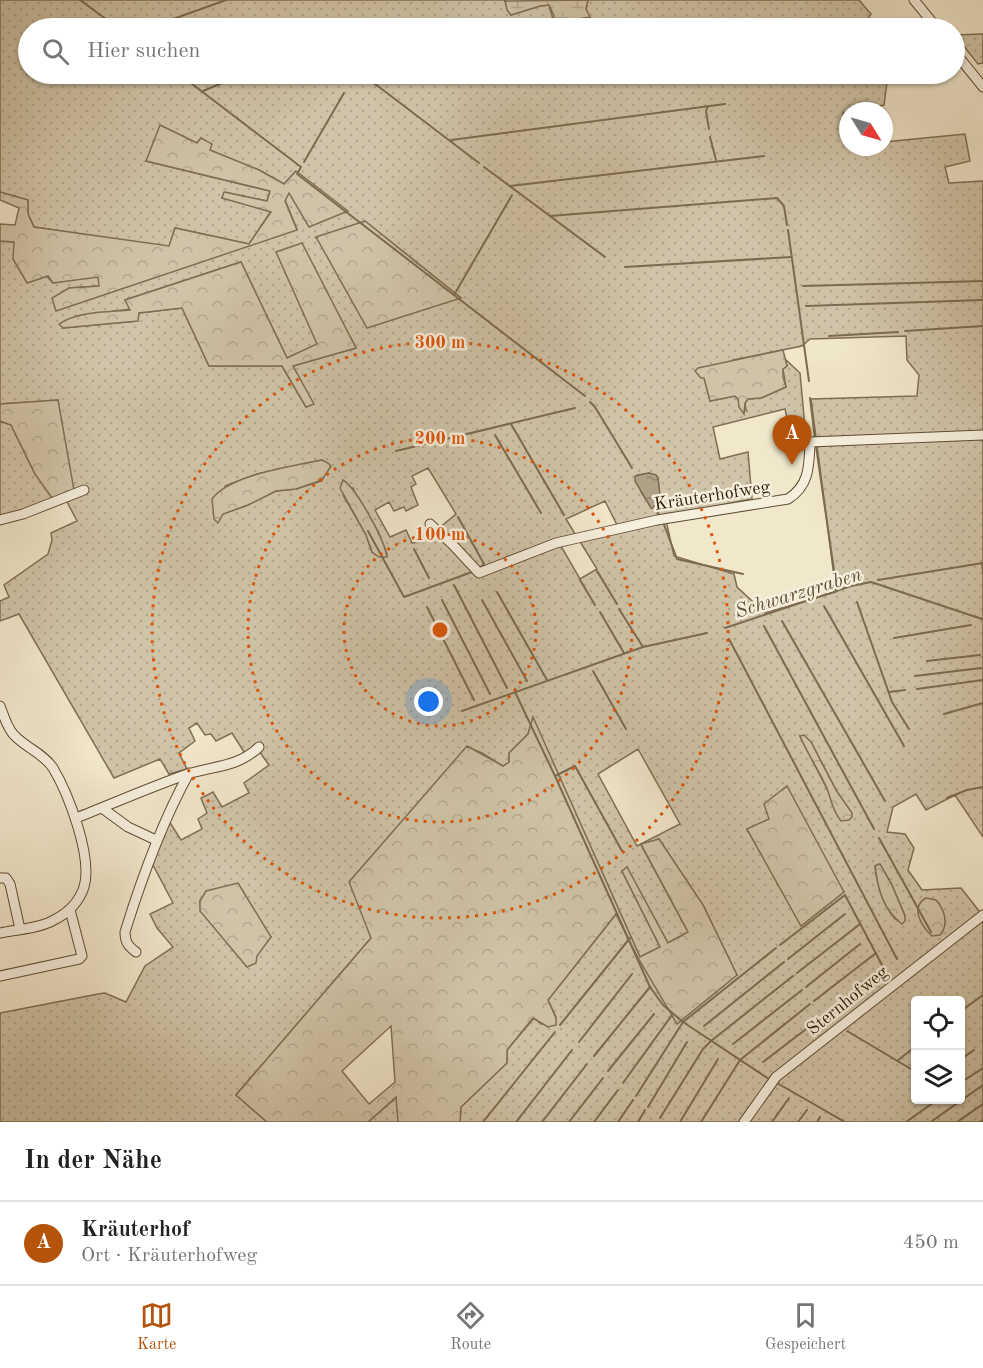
<!DOCTYPE html>
<html lang="de">
<head>
<meta charset="utf-8">
<style>
	body { margin:0; font-family:"Old Standard TT",serif; background:#f2f2f2; color:#202124 }
	.controls { position:absolute; right:18px; bottom:18px; display:grid; overflow:hidden; border-radius:6px; box-shadow:0 2px 4px #0004 }
	.controls button { width:54px; height:54px; display:grid; place-items:center; padding:0; border:0; border-bottom:2px solid #e0e0e0; background:#fff; color:#202124; font:30px sans-serif }
	.compass { position:absolute; left:839px; top:102px; width:54px; height:54px; border-radius:50%; background:#fff; box-shadow:0 2px 4px #0004; rotate:127deg }
	.you { position:absolute; left:429px; top:702px; width:21px; height:21px; margin:-15px; border:4px solid #fff; border-radius:50%; background:#1a73e8; box-shadow:0 0 0 9px #1a73e833 }
	.badge { display:grid; place-items:center; width:39px; height:39px; border-radius:50%; background:#b45309; color:#fff; font-size:20px; font-weight:700 }
	.pin { position:absolute; translate:-50% -50px; filter:drop-shadow(0 2px 3px #0008) }
	.pin::after { content:''; position:absolute; top:32px; width:21px; height:18px; background:inherit; clip-path:polygon(0 0,100% 0,50% 100%) }
	.list { margin:0; padding:0; list-style:none }
	h2 { display:flex; justify-content:space-between; align-items:center; height:78px; margin:0; padding:0 24px; font-size:26px }
	h2 small { font-size:20px; font-weight:400; color:#757577 }
	.list li { display:grid; grid-template-columns:39px 1fr auto; gap:18px; align-items:center; box-sizing:border-box; height:84px; padding:0 24px; border-top:2px solid #e0e0e0 }
	.list b { display:block; font-size:22px; white-space:nowrap }
	.list p { margin:0; font-size:20px; white-space:nowrap; color:#757577 }
	.list em { font-size:20px; font-style:normal; color:#757577 }
	.icon { flex:none; width:33px; height:33px; fill:none; stroke:currentColor; stroke-width:2; stroke-linecap:round; stroke-linejoin:round }
	.map { position:relative; flex:none; width:983px; height:1122px; overflow:hidden }
	.search { position:absolute; background:#fff; box-shadow:0 2px 4px #0004; left:18px; right:18px; top:18px; height:66px; display:flex; align-items:center; gap:15px; box-sizing:border-box; padding:0 21px; border-radius:33px; color:#757577; font-size:22px }
	.sheet { height:162px; background:#fff }
	nav { display:flex; justify-content:space-around; align-items:center; box-sizing:border-box; height:84px; border-top:2px solid #e0e0e0; background:#fff; font-size:16px; color:#757577 }
	nav a { display:grid; justify-items:center; gap:3px }
	nav .on { color:#b45309 }
	.map>svg:first-child { display:block }
	.grass { fill:url(#grass-dots); stroke:#806e54; stroke-width:1.5; fill-rule:evenodd }
	.forest { fill:url(#forest-crowns); stroke:#806e54; stroke-width:1.5; fill-rule:evenodd }
	.wetland { fill:url(#wetland-marsh); stroke:#806e54; stroke-width:1.5 }
	.water { fill:url(#water-ripples); stroke:#7c6b50; stroke-width:1.5 }
	.lines { fill:none; stroke-linecap:round; stroke-linejoin:round }
	.stream { stroke:#7c6b50; stroke-width:2 }
	.minor-casing { stroke:#604c33; stroke-width:11 }
	.minor { stroke:#f6efdd; stroke-width:9 }
	.ring { fill:none; stroke:#df560b; stroke-width:3; stroke-dasharray:3 6 }
	.labels { text-anchor:middle; stroke-width:5; stroke-linejoin:round; paint-order:stroke }
	.street-label { font-size:18px; fill:#301900; stroke:#f6efdd }
	.water-label { font-size:20px; font-style:italic; fill:#634f36; stroke:#f6efdd }
	.centre { fill:#df560b; stroke:#f6efdd; stroke-width:3 }
	.ring-label { font-size:18px; text-anchor:middle; font-weight:bold; fill:#df560b; stroke:#f6efdd; stroke-width:5; stroke-linejoin:round; paint-order:stroke }
</style>
</head>
<body>
<div class="map">
<svg width="983" height="1122" viewBox="0 0 983 1122">
	<defs>
		<pattern id="grass-dots" width="8" height="8" patternUnits="userSpaceOnUse" patternTransform="scale(1.5)"><rect width="8" height="8" fill="#d0c4a8"/><path d="M2 2h.1M6 6h.1" fill="none" stroke="#b3a88f" stroke-width="1.8" stroke-linecap="round"/></pattern>
		<pattern id="forest-crowns" width="20" height="18" patternUnits="userSpaceOnUse" patternTransform="scale(1.5)"><rect width="20" height="18" fill="#d0c4a8"/><path d="M2 6a3 3 0 1 1 6 0M12 15a3 3 0 1 1 6 0" fill="none" stroke="#b3a88f"/></pattern>
		<pattern id="wetland-marsh" width="20" height="14" patternUnits="userSpaceOnUse" patternTransform="scale(1.5)"><rect width="20" height="14" fill="#d0c4a8"/><path d="M1 5h8M5 5V1M11 12h8M15 12V8" fill="none" stroke="#b3a88f"/></pattern>
		<pattern id="water-ripples" width="26" height="14" patternUnits="userSpaceOnUse" patternTransform="scale(1.5)"><rect width="26" height="14" fill="#afa186"/><path d="M2 4q2-2 4 0t4 0M15 11q2-2 4 0t4 0" fill="none" stroke="#8f826b"/></pattern>
	</defs>
	<rect width="100%" height="100%" fill="#f1e7cb"/>
	<filter id="stains"><feTurbulence type="fractalNoise" baseFrequency=".00333" numOctaves="4"/><feColorMatrix values="0 0 0 0 .2 0 0 0 0 .09 0 0 0 0 .02 0 0 0 .5 -.17"/></filter>
	<radialGradient id="worn" r=".72"><stop offset=".6" stop-color="#630" stop-opacity="0"/><stop offset="1" stop-color="#630" stop-opacity=".3"/></radialGradient>
	<g class="grass">
		<path d="M0,0h507l-2,1 6,14 29,-9 9,-1 5,18 35,-6 -3,-8 2,-9h271l12,14 -5,8 2,6h-840v46h853l6,8 -3,23 -41,8 1,18h4v16h36v-5l81,-8 5,27 -25,6 4,16 34,-2v656l-28,-42 -29,15 -10,-16 -23,13 -6,25 18,2 9,14 -6,22 14,20 39,-2 22,28v206h-523l1,-15 46,-44v-13l27,-32 7,6 15,-7 -8,-17 68,-86 22,44 99,17 -34,-70 -44,-66 -18,6 47,87 -20,11 -41,-75 -5,3 38,76 -20,10 -107,-239 -5,16 -19,19v9l-6,4 -21,-13 -15,-6 -96,191 -135,157 31,27h-267v-109l98,-19 7,-1 21,9 19,-36 28,-19 -16,-19 -7,-14 23,-11 -20,-38 -1,-7 17,-37 12,19 21,-11 -4,-10 9,-6 -6,-15 12,-6 9,15 27,-14 -5,-10 25,-18 -10,-14 -13,4 -14,-22 -16,8 -5,-7 -6,1 -8,-12 -8,5 6,13 -16,12 8,16 -18,5 -9,-15 -46,19 -95,-164 -19,7v-20l9,-4 -5,-12 44,-31 4,-14 -1,-7 26,-12 -11,-21 -66,21v-100l11,4 24,49 23,-74 -58,4v-163l14,1 39,41 45,-7 2,10 -31,2 -13,22 241,-81 -12,-29 11,-29 -12,13 -25,-14 -50,-20 -8,-12 -4,5 -51,18 124,30 -3,10 -42,-9 -3,6 49,13 -22,33 -74,-16 -6,19 -135,-20 -6,-13v-14l-28,-8zM365,221l95,76v1l-144,-60zM301,244l55,104 -63,18 20,38 -7,3 -24,-41h-73l-27,-58 -43,5 -2,8 -74,7 14,-12 54,-7 -6,-9 116,-38 46,96 31,-14 -41,-92zM906,336l1,24 12,15 -2,21 -106,3 25,193 -71,21 -28,-26 -3,-13 -60,-18 -9,-40 87,-17 -4,-47 -28,7 -7,-32 72,-18 4,19 16,-1 -5,-54 -15,-14 2,7 -4,3 3,18 -25,11 -13,1 -3,4 1,7 -11,-14 -25,5 -6,-24 29,-17 69,-14 8,-7zM322,460l2,15 -2,6 -26,8 -20,2 -28,14 -25,9 2,-28 32,-12zM428,468l28,46 -34,28 -10,1 -6,-13 -16,7 -15,-27 14,-8 5,9 10,-4 2,4 12,-6 -7,-18 5,-3 -4,-8zM649,473l9,5 1,11 -14,9 -4,-6 -4,-17zM353,488l5,12 20,31 9,23 -15,-2 -6,-17 -23,-40zM605,501l15,30 -41,9 18,29 -17,10 -22,-38 19,-4 -11,-18zM800,736l11,6 25,48 -7,3zM638,749l42,75 -43,22 -39,-72zM770,819l74,73 -43,33 -54,-96zM879,864l12,19 14,33 -10,3c-12,-17 -18,-32 -20,-53zM200,901l71,36 -24,29 -46,-55zM916,1000h44v100h-44z"/>
		<path d="M983,34v29l-5,1 -23,-29z"/>
		<path d="M397,1097l1,25h-30z"/>
	</g>
	<g class="forest">
		<path d="M160,125l37,18 4,-5 11,6 -2,6 49,20 25,14 12,-13 52,40 -39,16 -20,-34 -4,8 12,29 -241,81 -4,-13 17,-10 30,-2 -1,-9 -45,6 -5,-7 -21,7 -14,-24 1,-17 -14,-1v-17l15,1 4,-17 -19,-8v-8l28,8v14l6,13 135,19 6,-18 74,16 22,-32 -49,-14 2,-6 43,9 3,-10 -124,-30z"/>
		<path d="M365,221l96,77 -94,30 -51,-91z"/>
		<path d="M302,243l54,105 -63,18 21,38 -8,3 -24,-41h-73l-27,-58 -43,5 -1,8 -75,7 -4,-4c19,-13 48,-12 71,-14l-5,-10 116,-38 46,96 30,-14 -41,-92z"/>
		<path d="M783,350l4,16 -4,3v8l3,10 -25,11 -13,1 -3,4 -1,11 -5,-7 -1,-8 -3,-3 -25,5 -6,-23h-3l-6,-7 3,-3z"/>
		<path d="M58,400l16,90 -22,8 -17,-24 -24,-49 -11,-4v-17z"/>
		<path d="M322,460l6,3 3,3 -9,14 -26,9 -20,2 -28,14 -25,9 -5,9 -4,-4 -2,-20c17,-24 81,-33 110,-39z"/>
		<path d="M343,480c14,9 41,59 44,77h-8l-7,-5 -6,-17 -26,-47z"/>
		<path d="M533,717l107,240 20,-10 -38,-76 5,-4 41,76 20,-11 -47,-88 18,-5 44,66 34,70 -60,49 -39,-66 -22,-44 -68,86 8,18v7l-8,2 -15,-9 -26,32v13l-46,44 -1,15h-62l-2,-25 -28,25h-101l-31,-27 135,-157 -22,-56 118,-136 36,20 6,-4v-9l19,-19zM391,1026l4,56 -26,22 -27,-33z"/>
		<path d="M804,735l7,7 25,48 16,23v4l-3,3 -8,1c-9,-11 -10,-23 -15,-35 -8,-17 -19,-33 -26,-50z"/>
		<path d="M787,786l57,106 -43,34 -54,-97 22,-10 -5,-15z"/>
		<path d="M880,864l11,19 14,33v5l-3,3c-20,-15 -24,-36 -27,-58z"/>
		<path d="M238,883l33,54 -14,19 -1,7 -9,4 -47,-56v-10l6,-10z"/>
		<path d="M926,898l10,2c9,10 13,25 4,35l-8,1c-11,-10 -22,-29 -6,-38z"/>
	</g>
	<path class="wetland" d="M588,0l-2,9 4,8 -36,6v-7l-5,-11 -9,1 -29,9 -4,-5 -2,-9z"/>
	<path class="water" d="M649,473l7,2 2,3 3,26 -5,5 -5,-1 -16,-27v-5z"/>
	<g class="lines">
		<g class="stream">
			<path d="M80,0l38,28"/>
			<path d="M148,28l78,-28"/>
			<path d="M179,74l122,93 -4,7 288,222"/>
			<path d="M362,74l117,89"/>
			<path d="M203,91l41,-17"/>
			<path d="M708,106l-2,5 3,18"/>
			<path d="M710,137l6,23"/>
			<path d="M451,140l274,-36"/>
			<path d="M304,162l40,-69"/>
			<path d="M484,167l121,90"/>
			<path d="M510,186l254,-30"/>
			<path d="M550,216l227,-18 7,8 3,19"/>
			<path d="M788,230l21,151"/>
			<path d="M625,267l166,-10"/>
			<path d="M803,286l180,-5"/>
			<path d="M454,295l58,-100"/>
			<path d="M806,306l177,-6"/>
			<path d="M905,331l78,-5"/>
			<path d="M829,336l69,-4"/>
			<path d="M810,398l5,41"/>
			<path d="M590,402l5,5 37,61"/>
			<path d="M511,424l53,91"/>
			<path d="M495,435l46,78"/>
			<path d="M816,446l21,145"/>
			<path d="M396,451l179,-43"/>
			<path d="M654,506l5,9"/>
			<path d="M458,517l26,47 -4,4"/>
			<path d="M663,522l14,37 66,15"/>
			<path d="M368,531l36,66 68,-25"/>
			<path d="M414,549l15,29"/>
			<path d="M982,563l1,9"/>
			<path d="M597,571l20,33"/>
			<path d="M580,580l15,25"/>
			<path d="M878,580l105,-17"/>
			<path d="M454,585l53,103"/>
			<path d="M497,592l50,88"/>
			<path d="M442,600l48,94"/>
			<path d="M482,600l45,81"/>
			<path d="M857,602l35,100 17,27"/>
			<path d="M824,606l80,140"/>
			<path d="M427,607l47,93"/>
			<path d="M619,609l24,38"/>
			<path d="M600,612l24,41"/>
			<path d="M782,621l103,180"/>
			<path d="M764,626l110,203"/>
			<path d="M725,628l126,-42 20,-4 111,37"/>
			<path d="M894,638l77,-13"/>
			<path d="M729,639l168,320"/>
			<path d="M927,661l53,-6"/>
			<path d="M593,671l33,58"/>
			<path d="M915,676l66,-8"/>
			<path d="M917,689l66,-9"/>
			<path d="M515,692l40,84 95,211 13,18 20,17 86,57"/>
			<path d="M889,692l16,-2"/>
			<path d="M462,711l181,-64 64,-14"/>
			<path d="M944,714l39,-11"/>
			<path d="M555,776l20,-10 47,85"/>
			<path d="M947,798l20,-8 16,-3"/>
			<path d="M879,838l52,94"/>
			<path d="M780,945l65,-50 46,87"/>
			<path d="M788,959l57,-45"/>
			<path d="M797,973l63,-49"/>
			<path d="M806,987l54,-43"/>
			<path d="M814,1001l62,-48"/>
			<path d="M961,1011l22,-16"/>
			<path d="M822,1017l55,-44"/>
			<path d="M560,1025l70,-87"/>
			<path d="M704,1026l80,-64"/>
			<path d="M847,1031l69,41"/>
			<path d="M960,1037h1"/>
			<path d="M579,1042l53,-68"/>
			<path d="M733,1044l69,-54"/>
			<path d="M594,1056l56,-69"/>
			<path d="M960,1060l14,-10"/>
			<path d="M897,1061l19,-15"/>
			<path d="M763,1062l55,-42"/>
			<path d="M608,1071l46,-57"/>
			<path d="M623,1083l49,-68"/>
			<path d="M777,1083l68,39"/>
			<path d="M960,1083l23,-15"/>
			<path d="M636,1096l47,-74 93,-74"/>
			<path d="M648,1107l39,-65"/>
			<path d="M660,1118l43,-69 8,-8 82,-65"/>
			<path d="M932,1121l51,-36"/>
			<path d="M483,1122l72,-90"/>
			<path d="M516,1122l56,-72"/>
			<path d="M542,1122l45,-58"/>
			<path d="M569,1122l34,-44"/>
			<path d="M594,1122l24,-32"/>
			<path d="M618,1122l15,-22"/>
			<path d="M638,1122l7,-12"/>
			<path d="M680,1122l38,-63"/>
			<path d="M701,1122l39,-62 70,-56"/>
			<path d="M772,1122l17,-24"/>
			<path d="M798,1122l9,-12"/>
			<path d="M817,1122l3,-5"/>
			<path d="M906,1122l31,-22"/>
			<path d="M957,1122l26,-18"/>
			<path d="M980,1122l3,-2"/>
		</g>
		<g class="minor-casing">
			<g id="minor">
				<path d="M914,0l23,28"/>
				<path d="M954,51l29,36"/>
				<path d="M0,520l23,-6 61,-24"/>
				<path d="M430,524l22,20 27,29 77,-30 101,-23 131,-21c22,-14 21,-34 22,-57l173,-7"/>
				<path d="M0,706c4,10 7,22 14,29 12,13 29,18 39,33 15,25 40,89 31,119 -5,15 -16,26 -30,33 -13,8 -39,10 -54,13"/>
				<path d="M102,808l26,19 28,13"/>
				<path d="M76,818c36,-14 72,-30 109,-43 25,-9 53,-7 74,-28"/>
				<path d="M0,878h6l4,6 10,45"/>
				<path d="M136,952c-8,-6 -11,-10 -11,-20 17,-55 36,-108 64,-159"/>
				<path d="M0,976l79,-17 3,-3 -12,-46"/>
				<path d="M744,1122l32,-45 207,-162"/>
			</g>
		</g>
		<use href="#minor" class="minor"/>
	</g>
	<g class="ring">
		<circle cx="440" cy="630" r="96"/>
		<circle cx="440" cy="630" r="192"/>
		<circle cx="440" cy="630" r="288"/>
	</g>
	<g class="labels">
		<g class="street-label">
			<text transform="translate(712 495) rotate(-9)" y="6">Kräuterhofweg</text>
			<text transform="translate(847 1000) rotate(-39)" y="6">Sternhofweg</text>
		</g>
		<g class="water-label">
			<text transform="translate(798 592) rotate(-17)" y="7">Schwarzgraben</text>
		</g>
	</g>
	<circle cx="440" cy="630" r="9" class="centre"/>
	<g class="ring-label">
		<text x="440" y="348">300 m</text>
		<text x="440" y="444">200 m</text>
		<text x="440" y="540">100 m</text>
	</g>
	<rect width="100%" height="100%" filter="url(#stains)"/>
	<rect width="100%" height="100%" fill="url(#worn)"/>
</svg>
<div class="controls">
<button><svg class="icon" aria-label="locate" viewBox="0 0 24 24"><circle cx="12" cy="12" r="6"/><path d="M12 2v4M12 18v4M2 12h4M18 12h4"/></svg></button>
<button><svg class="icon" aria-label="layers" viewBox="0 0 24 24"><path d="M12 4l9 5-9 5-9-5zM3 14l9 5 9-5"/></svg></button>
</div>
<svg class="compass" viewBox="-18 -18 36 36"><path d="M0-13l5 13h-10z" fill="#e53935"/><path d="M0 13l5-13h-10z" fill="#757577"/></svg>
<div class="you"></div>
<div class="pin badge" style="left:792px;top:465px">A</div>
<div class="search"><svg class="icon" aria-label="search" viewBox="0 0 24 24"><circle cx="10" cy="10" r="6"/><path d="M15 15l6 6"/></svg>Hier suchen</div>
</div>
<section class="sheet">
<h2>In der Nähe<small></small></h2>
<ul class="list">
<li><span class="badge">A</span><div><b>Kräuterhof</b><p>Ort · Kräuterhofweg</p></div><em>450 m</em></li>
</ul>
</section>
<nav>
<a class="on"><svg class="icon" aria-label="map" viewBox="0 0 24 24"><path d="M3 6l6-2 6 2 6-2v14l-6 2-6-2-6 2zM9 4v14M15 6v14"/></svg>Karte</a>
<a><svg class="icon" aria-label="directions" viewBox="0 0 24 24"><path d="M12 3l9 9-9 9-9-9zM9 14v-3h6M13 9l2 2-2 2"/></svg>Route</a>
<a><svg class="icon" aria-label="saved" viewBox="0 0 24 24"><path d="M7 4h10v16l-5-4-5 4z"/></svg>Gespeichert</a>
</nav>
</body>
</html>
